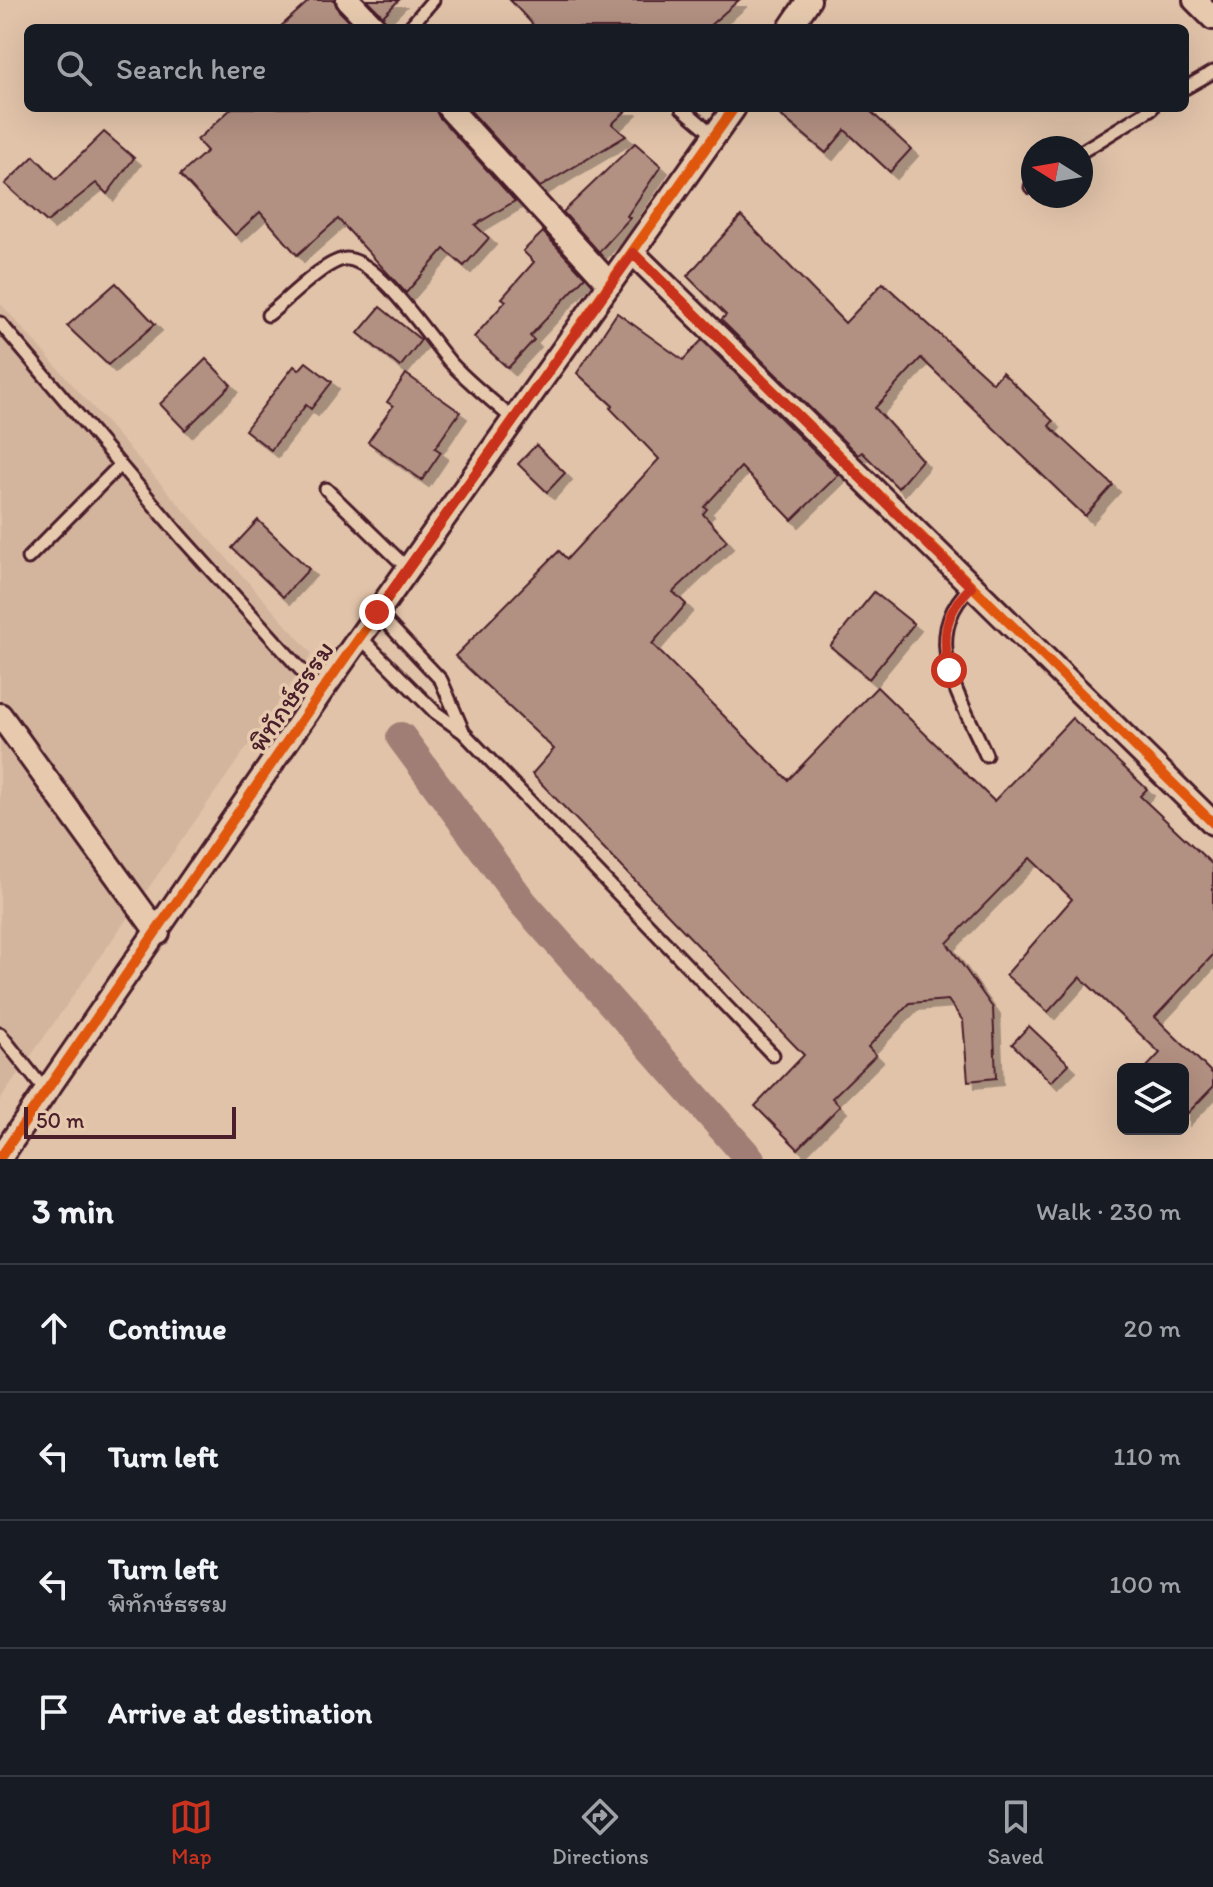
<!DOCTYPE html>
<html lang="en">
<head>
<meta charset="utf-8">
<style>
	body { margin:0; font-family:Itim,"Playpen Sans Thai",sans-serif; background:#20242c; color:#f1f3f6 }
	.controls { position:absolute; right:24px; bottom:24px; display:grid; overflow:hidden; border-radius:12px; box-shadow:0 8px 32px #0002 }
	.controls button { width:72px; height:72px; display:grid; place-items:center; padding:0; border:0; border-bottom:2px solid #363941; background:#171b24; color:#f1f3f6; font:40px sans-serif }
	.compass { position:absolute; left:1021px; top:136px; width:72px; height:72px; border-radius:50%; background:#171b24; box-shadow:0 8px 32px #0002; rotate:281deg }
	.scale { position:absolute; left:24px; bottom:20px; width:212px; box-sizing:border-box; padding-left:8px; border:4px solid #4a1f2b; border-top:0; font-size:22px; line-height:28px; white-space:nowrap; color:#4a1f2b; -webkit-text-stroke:6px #e7caae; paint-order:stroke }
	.stop { position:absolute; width:24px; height:24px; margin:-18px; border:6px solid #c8321e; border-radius:50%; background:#fff }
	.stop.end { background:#c8321e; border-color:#fff; box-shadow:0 2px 8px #0008 }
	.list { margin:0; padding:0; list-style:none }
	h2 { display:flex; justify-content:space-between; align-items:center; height:104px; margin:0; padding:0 32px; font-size:34px }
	h2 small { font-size:26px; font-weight:400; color:#9ea1a6 }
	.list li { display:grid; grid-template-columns:52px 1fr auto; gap:24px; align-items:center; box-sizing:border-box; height:128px; padding:0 32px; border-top:2px solid #363941 }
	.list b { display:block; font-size:30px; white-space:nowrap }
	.list p { margin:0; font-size:26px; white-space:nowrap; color:#9ea1a6 }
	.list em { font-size:26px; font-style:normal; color:#9ea1a6 }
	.icon { flex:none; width:44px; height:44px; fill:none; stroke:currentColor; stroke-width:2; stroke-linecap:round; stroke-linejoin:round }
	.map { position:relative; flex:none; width:1213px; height:1159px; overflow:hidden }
	.search { position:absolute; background:#171b24; box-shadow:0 8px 32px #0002; left:24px; right:24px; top:24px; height:88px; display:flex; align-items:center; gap:20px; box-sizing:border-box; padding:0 28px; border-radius:12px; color:#9ea1a6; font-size:30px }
	.sheet { height:616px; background:#171b24 }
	nav { display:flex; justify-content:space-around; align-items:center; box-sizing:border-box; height:112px; border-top:2px solid #363941; background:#171b24; font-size:22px; color:#9ea1a6 }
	nav a { display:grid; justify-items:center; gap:4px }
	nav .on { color:#c8321e }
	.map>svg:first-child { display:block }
	.built { fill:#d3b49d }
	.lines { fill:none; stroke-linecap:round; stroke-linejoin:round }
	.canal { stroke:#a17e74; stroke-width:30 }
	.building { fill:#b29082; stroke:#4a1f2b; stroke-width:2; filter:url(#shadow) }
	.service-casing { stroke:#4a1f2b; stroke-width:17 }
	.minor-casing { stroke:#4a1f2b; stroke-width:28 }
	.service { stroke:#e7caae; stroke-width:11 }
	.minor { stroke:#e7caae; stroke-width:22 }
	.cycleway-casing { stroke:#e7caae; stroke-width:15 }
	.cycleway { stroke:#e0560e; stroke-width:10 }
	.route { stroke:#c8321e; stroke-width:10 }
	.labels { text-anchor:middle; stroke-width:7; stroke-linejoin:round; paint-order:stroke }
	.street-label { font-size:28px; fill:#4a1f2b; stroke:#e7caae }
</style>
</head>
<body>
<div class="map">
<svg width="1213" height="1159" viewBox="0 0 1213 1159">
	<defs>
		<filter id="shadow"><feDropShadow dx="7" dy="7" stdDeviation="0" flood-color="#0004"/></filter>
	</defs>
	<rect width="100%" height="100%" fill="#e1c3a9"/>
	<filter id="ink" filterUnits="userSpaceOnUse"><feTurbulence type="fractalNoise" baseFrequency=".0125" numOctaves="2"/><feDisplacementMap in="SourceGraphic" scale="16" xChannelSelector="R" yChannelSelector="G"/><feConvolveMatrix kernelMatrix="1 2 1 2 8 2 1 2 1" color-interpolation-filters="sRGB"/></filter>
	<g filter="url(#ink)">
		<path class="built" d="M0,303l312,351 -312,446z"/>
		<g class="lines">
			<path class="canal" d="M401,737l122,166 227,256"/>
		</g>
		<g class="building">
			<path d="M310,0h24l4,10 18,18h-77z"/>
			<path d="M367,0h32l-16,16z"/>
			<path d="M510,0h229l-32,28h-171z"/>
			<path d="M232,108h203l4,9 76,84 -40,24 14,13 -25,28 -20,-17 -38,44 -68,-74 -41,36 -37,-43 -25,23 -55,-60 27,-24 -10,-11z"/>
			<path d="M468,108h161l-17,16 14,12 -86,51z"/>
			<path d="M772,108h95l44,41 -21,23 -45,-42 -19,23z"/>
			<path d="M104,132l30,26 -27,36 -11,-11 -49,39 -42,-38 29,-28 22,23z"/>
			<path d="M635,143l26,23 -34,50 3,2 -31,34 -36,-40z"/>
			<path d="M741,216l104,107 38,-40 110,100 9,-11 51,49 -4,5 64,59 -28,31 -164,-158 -46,50 47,52 -24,28 -36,-36 -4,3 -137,-135 5,-5 -39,-39z"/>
			<path d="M543,232l42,45 -55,59 4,4 -26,28 -34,-31 32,-36 -4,-3 32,-36 -11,-11z"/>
			<path d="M116,283l39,41 -47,41 -41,-39z"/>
			<path d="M380,307l41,33 -21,27 -42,-34z"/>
			<path d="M617,313l66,47 19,-20 136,135 -46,45 -51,-53 -37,40 3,2 -4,5 24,27 -54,51 13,12 -34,40 136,136 89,-93 117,114 78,-83 75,71 -7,7 73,69v90l-58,62 58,57v13l-30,31v-49h-38l15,-16 -80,-76 -32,35 -42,-37 66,-76 -42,-41 -83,85 46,65 3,70 -28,3 -5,-60 -15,-21 -38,3 -42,44 8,8 -44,43 8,8 -42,43 -43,-43 49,-51 -272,-281 22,-25 -99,-93 104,-105 8,8 92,-100 -49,-51 3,-2 -36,-33z"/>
			<path d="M206,359l25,26 -46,45 -25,-26z"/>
			<path d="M306,362l26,20 -21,27 -5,-4 -35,45 -26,-20 49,-64 5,4z"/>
			<path d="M406,374l54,38 -25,36 6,4 -19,28 -54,-38 25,-36 -6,-4z"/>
			<path d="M536,445l29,28 -18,19 -29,-28z"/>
			<path d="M258,520l51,49 -26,28 -51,-49z"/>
			<path d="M874,592l40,32 -45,55 -39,-33z"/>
			<path d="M1029,1026l40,38 -18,18 -39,-38z"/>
		</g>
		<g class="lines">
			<g class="service-casing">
				<g id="service">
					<path d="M409,28l24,-28"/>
					<path d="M1185,88l28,-16"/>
					<path d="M682,108l33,28"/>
					<path d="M1081,152l71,-44"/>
					<path d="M1031,187l2,-1"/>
					<path d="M268,315c17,-13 59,-57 79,-56 32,2 82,79 103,103 19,21 43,39 64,58"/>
					<path d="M0,323l182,215 139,154"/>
					<path d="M326,489l82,80"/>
					<path d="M28,558l92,-93"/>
					<path d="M971,587c-54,51 -9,112 15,168"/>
					<path d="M377,612l64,68 22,51"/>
					<path d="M360,637l75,75 28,20 310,323"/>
					<path d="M0,1034l46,58"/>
				</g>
			</g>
			<g class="minor-casing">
				<g id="minor">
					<path d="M348,0l27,28"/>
					<path d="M1195,0l18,18"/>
					<path d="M790,28l19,-28"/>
					<path d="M449,108l161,176"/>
					<path d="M633,253l580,570"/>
					<path d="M0,715l158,218"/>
					<path d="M0,1158l321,-466 413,-584"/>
				</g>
			</g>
			<use href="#service" class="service"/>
			<use href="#minor" class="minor"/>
			<g class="cycleway-casing">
				<g id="cycleway">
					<path d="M633,253l580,570"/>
					<path d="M0,1158l321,-466 413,-584"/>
				</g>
			</g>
			<use href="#cycleway" class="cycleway"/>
		</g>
	</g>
	<g class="lines" filter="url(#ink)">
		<path class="route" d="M377,612l256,-359 338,334c-27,26 -29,48 -22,83"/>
	</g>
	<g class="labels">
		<g class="street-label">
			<text transform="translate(290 696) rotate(-55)" y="10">พิทักษ์ธรรม</text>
		</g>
	</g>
</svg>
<div class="controls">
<button><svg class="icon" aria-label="layers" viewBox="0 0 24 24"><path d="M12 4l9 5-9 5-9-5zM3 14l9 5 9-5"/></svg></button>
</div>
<svg class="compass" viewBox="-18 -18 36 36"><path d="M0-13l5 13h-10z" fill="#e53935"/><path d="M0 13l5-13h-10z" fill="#9ea1a6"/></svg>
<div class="scale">50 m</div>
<div class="stop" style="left:949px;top:670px"></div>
<div class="stop end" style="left:377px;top:612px"></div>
<div class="search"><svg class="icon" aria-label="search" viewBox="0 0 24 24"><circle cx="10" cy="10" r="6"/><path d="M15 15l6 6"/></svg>Search here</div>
</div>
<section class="sheet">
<h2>3 min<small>Walk · 230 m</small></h2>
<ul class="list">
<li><svg class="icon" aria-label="ahead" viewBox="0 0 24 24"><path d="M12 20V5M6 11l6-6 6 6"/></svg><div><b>Continue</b></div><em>20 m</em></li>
<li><svg class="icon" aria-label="left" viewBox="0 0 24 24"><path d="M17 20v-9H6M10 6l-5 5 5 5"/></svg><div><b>Turn left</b></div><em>110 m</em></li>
<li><svg class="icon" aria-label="left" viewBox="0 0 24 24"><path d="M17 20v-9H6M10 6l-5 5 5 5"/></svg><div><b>Turn left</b><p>พิทักษ์ธรรม</p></div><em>100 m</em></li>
<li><svg class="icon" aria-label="arrive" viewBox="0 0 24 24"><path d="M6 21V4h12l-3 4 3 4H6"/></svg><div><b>Arrive at destination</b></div></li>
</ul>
</section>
<nav>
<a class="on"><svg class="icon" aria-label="map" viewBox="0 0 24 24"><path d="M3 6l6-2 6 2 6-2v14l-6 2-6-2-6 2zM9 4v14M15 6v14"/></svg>Map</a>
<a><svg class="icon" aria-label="directions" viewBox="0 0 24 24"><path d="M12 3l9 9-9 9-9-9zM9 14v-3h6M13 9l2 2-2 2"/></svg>Directions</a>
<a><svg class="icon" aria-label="saved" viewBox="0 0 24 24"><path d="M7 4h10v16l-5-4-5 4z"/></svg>Saved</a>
</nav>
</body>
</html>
